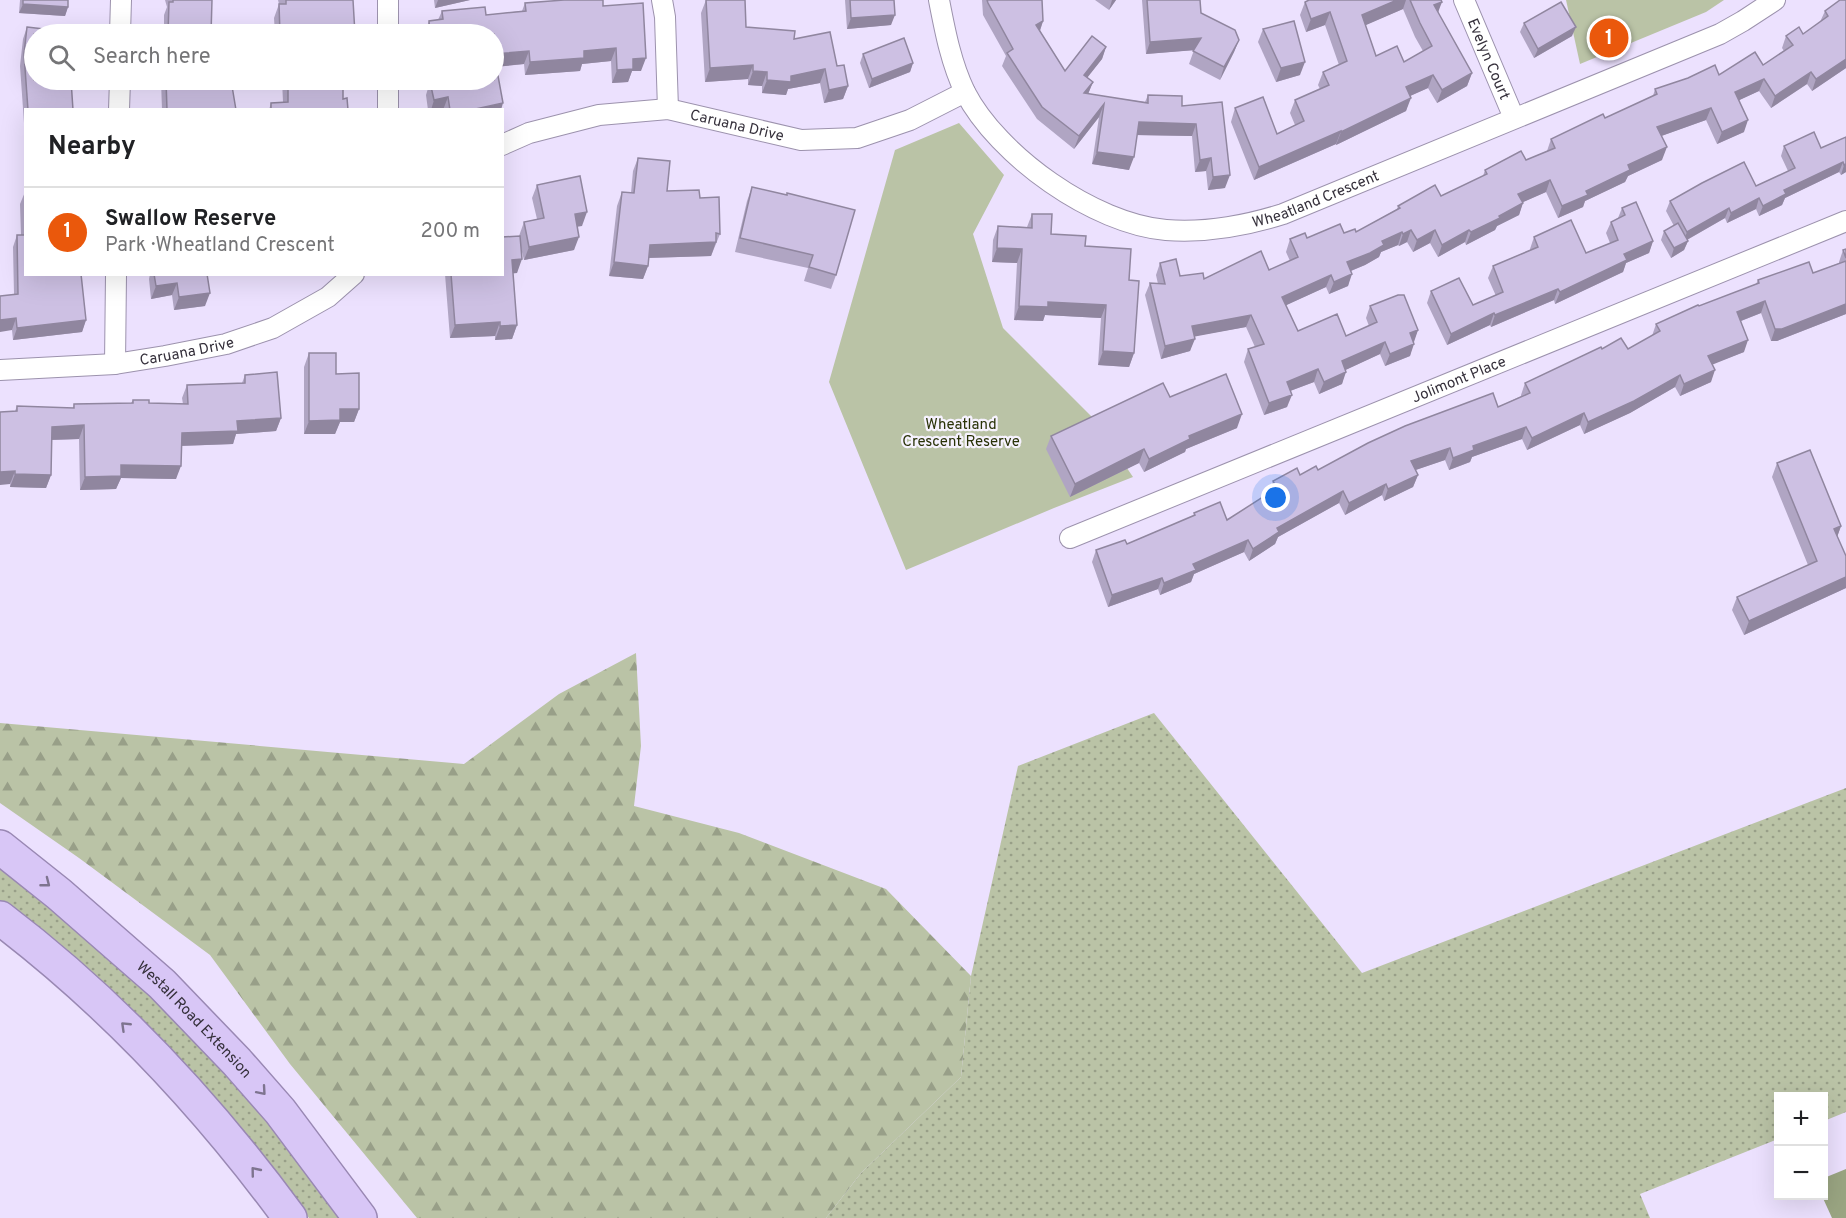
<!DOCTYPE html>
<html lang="en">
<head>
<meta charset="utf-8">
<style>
	body { margin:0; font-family:Overpass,sans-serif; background:#f2f2f2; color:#202124 }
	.controls { position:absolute; right:18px; bottom:18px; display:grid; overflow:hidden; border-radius:0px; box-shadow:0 6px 24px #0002 }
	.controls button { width:54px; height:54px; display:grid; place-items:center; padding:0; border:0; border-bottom:2px solid #e0e0e0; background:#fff; color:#202124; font:30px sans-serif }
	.you { position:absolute; left:1276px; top:498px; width:21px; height:21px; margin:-15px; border:4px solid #fff; border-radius:50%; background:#1a73e8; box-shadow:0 0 0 9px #1a73e833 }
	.badge { display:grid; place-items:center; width:39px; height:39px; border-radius:50%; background:#ea580c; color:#fff; font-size:20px; font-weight:700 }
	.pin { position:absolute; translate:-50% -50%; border:3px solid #fff; box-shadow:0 2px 6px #0006 }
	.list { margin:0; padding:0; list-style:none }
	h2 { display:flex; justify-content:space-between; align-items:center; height:78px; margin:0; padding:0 24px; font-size:26px }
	h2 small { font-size:20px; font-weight:400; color:#757577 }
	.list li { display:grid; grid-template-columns:39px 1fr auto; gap:18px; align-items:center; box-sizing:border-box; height:90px; padding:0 24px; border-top:2px solid #e0e0e0 }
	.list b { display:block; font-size:22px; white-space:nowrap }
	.list p { margin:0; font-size:20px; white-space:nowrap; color:#757577 }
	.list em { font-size:20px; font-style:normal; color:#757577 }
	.icon { flex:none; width:33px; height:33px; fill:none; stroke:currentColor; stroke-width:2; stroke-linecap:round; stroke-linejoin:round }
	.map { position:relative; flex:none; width:1846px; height:1218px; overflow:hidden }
	.search { position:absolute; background:#fff; box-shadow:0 6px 24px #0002; left:24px; top:24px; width:480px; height:66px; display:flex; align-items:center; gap:15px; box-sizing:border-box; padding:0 21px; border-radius:33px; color:#757577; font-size:22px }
	.panel { position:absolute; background:#fff; box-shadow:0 6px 24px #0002; left:24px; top:108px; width:480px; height:168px; border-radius:0px }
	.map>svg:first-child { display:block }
	.grass { fill:url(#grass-dots) }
	.forest { fill:url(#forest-firs) }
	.park { fill:#bac3a6 }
	.water { fill:#9aa582 }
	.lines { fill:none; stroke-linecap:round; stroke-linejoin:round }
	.minor-casing { stroke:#9c92ad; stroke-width:22 }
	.trunk-casing { stroke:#9988b3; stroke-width:36 }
	.minor { stroke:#fff; stroke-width:20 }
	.trunk { stroke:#d8c6f6; stroke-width:33 }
	.wall { fill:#b0a5c3; fill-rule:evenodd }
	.shaded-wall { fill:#90869f }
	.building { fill:#cdc0e3; stroke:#90869f; stroke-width:1.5 }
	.oneway { stroke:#7e748f }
	.labels { text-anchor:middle; stroke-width:4.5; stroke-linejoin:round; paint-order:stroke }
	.street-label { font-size:15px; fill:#35303b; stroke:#f6f2fe }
	.park-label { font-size:15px; fill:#293207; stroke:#f6f2fe }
</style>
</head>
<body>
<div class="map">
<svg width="1846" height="1218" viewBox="0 0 1846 1218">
	<defs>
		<pattern id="grass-dots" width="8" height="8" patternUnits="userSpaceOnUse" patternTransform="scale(1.5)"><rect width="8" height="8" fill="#bac3a6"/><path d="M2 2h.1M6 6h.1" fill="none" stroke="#989f88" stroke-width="1.8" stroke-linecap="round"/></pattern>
		<pattern id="forest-firs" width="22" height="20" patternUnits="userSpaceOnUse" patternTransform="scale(1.5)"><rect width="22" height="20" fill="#bac3a6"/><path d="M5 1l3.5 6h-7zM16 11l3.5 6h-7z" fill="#989f88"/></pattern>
	</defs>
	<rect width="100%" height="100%" fill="#ece1fe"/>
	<g class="grass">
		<path d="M1154,713l208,260 484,-185v324l-22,9v-25h-46v43l-138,55 10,24h-824l35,-45 100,-96 10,-101 47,-210z"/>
		<path d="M0,860l133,115 101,106 42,50 65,87h-32l-7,-10 -302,-303z"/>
	</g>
	<path class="forest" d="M636,653l5,93 -7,60 105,27 147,56 85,87 -10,101 -100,96 -35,45h-409l-127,-154 -80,-109 -131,-97 -79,-55v-80l464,41 95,-70z"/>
	<g class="park">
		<path d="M1566,0h158l-18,12 -126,52z"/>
		<path d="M959,123l45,52 -31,59 30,94 90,90 40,59 -79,31 -148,62 -77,-188 66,-232z"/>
	</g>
	<path class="water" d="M1846,1169v49h-14l-10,-22 2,-18z"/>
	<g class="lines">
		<g class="minor-casing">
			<g id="minor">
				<path d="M662,0l3,17 3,92"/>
				<path id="s1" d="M939,0c6,31 12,63 26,92 33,64 129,132 201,138 39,3 79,-4 117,-16l437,-180 23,-13 32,-21"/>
				<path id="s2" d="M1464,0l50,118"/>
				<path d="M120,34l1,-34"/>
				<path d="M388,34v-34"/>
				<path d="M119,110l1,-30"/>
				<path d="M388,110v-30"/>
				<path id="s3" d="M502,145l27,-12 70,-18 69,-6 133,31 56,-2 53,-18 55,-28"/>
				<path d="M115,364l1,-90"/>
				<path id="s4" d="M0,370l115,-6 50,-8 61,-12 47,-16 55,-31 26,-23"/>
				<path id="s5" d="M1070,538l776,-317"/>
			</g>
		</g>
		<g class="trunk-casing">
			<g id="trunk">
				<path id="s6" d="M0,847l59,47 103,90 75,78 43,49 80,107"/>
				<path d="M0,918c112,85 207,187 290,300"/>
			</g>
		</g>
		<use href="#minor" class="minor"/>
		<use href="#trunk" class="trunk"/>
	</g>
	<g class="wall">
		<path d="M20,0h48v7l-3,9 -46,-3z"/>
		<path d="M165,0h47l-1,34h-47v-19l3,-8z"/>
		<path d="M278,0h75l2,34h-80l-1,-16 5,-14z"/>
		<path d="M434,0h36l-35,8z"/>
		<path d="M706,0l40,27 48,12 43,27 11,20 -5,13 -19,4 -4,-20 -32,6 -2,6 -24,-2v-7l-14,-1v-6l-43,3 -4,-69z"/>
		<path d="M845,0h49l-3,25 -44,4z"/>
		<path d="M982,0h60l1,21 -3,10 25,40 41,-24 -4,12 -15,18 6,5 -5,12 57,8 3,-7 34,11 40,-4 3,86 -17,2 -2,-19 -11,1 -3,-36 -55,-1 -8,35 -37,-6 7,-47 -25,32 -37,-30 -35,-53 4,-10 -23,-41z"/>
		<path d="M1095,0h21l-7,10z"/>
		<path d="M1142,0h58l1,13 38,27 -5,12 -14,28 -31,-16 5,-14 -48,4z"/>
		<path d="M1309,0h132l-3,13 34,60 -5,13 -30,17 -9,-15 -18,8 -4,15 -70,34v-1l-82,36 -23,-58 4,-14 42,26 18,-9 -5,-12 5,-13 25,-11 -2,-4 5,-13 16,-7 -14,-40 -19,7 -6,-17 5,-13zM1403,9l12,28 8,14 -19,11 -28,-6 -11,-31z"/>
		<path d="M1846,0v68l-34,23 -5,-7 -36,24 -12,-17 -20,9 5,32 -27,12 -11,-24 -45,16 1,24 -34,16 -3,6 -40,19 -2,6 -25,11 -12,-26 -23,10 -4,13 -22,11 -2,4 -29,15 -1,-3 -27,15 -8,-14 -17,9 -6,-10 -8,4 -1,-1 -17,7 -2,5 -14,8 -14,6 -3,15 -19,8 -3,-7 -40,18 12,26 48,5 23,-10 -3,-8 4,-12 48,24 -5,12 -3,14 -25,10 -5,-12 -35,16 -3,14 -23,10 -5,-12 -24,9 -3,16 -23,8 -20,-53 4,-13 7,-2 -9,-20 -52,9 -4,15 -29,8 -16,-64 5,-12 8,1 -2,-9 4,-12 20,13 24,3 65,-9 21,-9 -4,-9 4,-13 66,-7 41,-23 1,-3 43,-10 42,-20 2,-6 41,-10 21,-9 4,-12 54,-21 48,-22 2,-7 108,-24 21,-14 -2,-3 4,-12 17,-2 17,-12 5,-11z"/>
		<path d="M525,3l78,3 38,65h-9l-4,11 -16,1 -1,-22 -29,3 -2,7 -55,4 -1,-11 -28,3 5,43h-73l-2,-15 3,-10 -1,-5h66v-46h-70l5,-13 9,-1 4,-9 44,4 36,-4z"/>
		<path d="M1524,23l48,13 -38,22 -14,-26z"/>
		<path d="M27,27l7,7 39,76h-47v13h-2l-4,-57 3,-27z"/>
		<path d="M1263,29l37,46 -24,7 -18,-40z"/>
		<path d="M863,54l50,9 -3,9 -41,16 -9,-25z"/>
		<path d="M161,80h73l-2,6 4,24h-74z"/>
		<path d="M282,80h61v19l5,11h-79l2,-7 12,-1z"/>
		<path d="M1846,137v35l-5,3 -2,-3 -54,26 -3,7 -23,11 -3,-7 -29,14 -2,-5 -38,22 1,1 -4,9 -13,8 -10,-18 3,-9 10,-5 -8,-15 4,-10 86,-15 32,-15 -7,-15 3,-10 37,2z"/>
		<path d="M638,158l29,33 33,7 20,36 -9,22 -62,2 -1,8 -5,13 -34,-3 8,-70 5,-14 9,1 2,-22z"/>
		<path d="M537,185l45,41h-4l-4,24 -50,10 -3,-12 -4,25h-4l4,52 -5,14 -17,1v-4l-45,2 -5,-64h57l17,-38 5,-14 13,-3 -5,-21z"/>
		<path d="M752,187l84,88 -5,14 -27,-8 4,-13 -73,-16 12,-51z"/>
		<path d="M25,192l58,82 -2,4 5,42 -4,12 -69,8 -1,-10 2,-36 -1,-47 4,-12h4l-1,-31z"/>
		<path d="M1622,208l31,33 -4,12 -23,10 -3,9 -68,32 -1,-4 -63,27 -1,-2 -43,20 -20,-42 4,-12 42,14 23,-9 -8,-18 5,-12 37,-16v-1l4,-12 52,16 24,-10 -4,-10 5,-11 7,-4z"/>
		<path d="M1032,214l19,20 34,12 44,34 5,73 -5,14 -31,-2 3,-47 -56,-3 -2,6 -29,-1 3,-57 -25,-1 1,-22 5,-14 29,1z"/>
		<path d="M1846,249v65l-69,27h-6l-10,-28 -20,8 3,31 -32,12 -1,18 -31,14 -5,-9 -45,26 -46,21 -4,-9 -53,25 -5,-11 -50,18 -2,5 -21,8 -4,-10 -30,10 3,5 -5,12 -29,14 -2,-6 -37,20 -6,-12 -61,34 -3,7 -26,17 -5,-9 -50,22 -3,8 -31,13 -2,-6 -50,18 -16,-45 4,-12 31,-6 66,-28 1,-3 33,7 42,-27 4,-12 45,-11 180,-63 23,-11v-1l4,-12 77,-34h26l24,-13 4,-12 43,-18 57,-22 2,-4 55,-7 26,-10v-1l4,-12z"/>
		<path d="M150,274h57l-2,32 -31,4 -2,-15 -21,4 -2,-20z"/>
		<path d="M309,353l27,21 23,35 -5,13h-14l-5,12h-31v-67z"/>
		<path d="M245,375l36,43 -5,13 -40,3 -3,10 -52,2 -5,33 -55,-1 -5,11 -36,1 -1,-51 -27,1 -1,35 -5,13 -36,-1 5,-76 2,-5 56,2 1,-4 57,-1 2,-3 16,3 34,1 -1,-6 5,-13 55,-2z"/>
		<path d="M1170,397l67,31 -51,21 -1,3 -41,20 -5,-9 -69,34 -24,-48 5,-13z"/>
		<path d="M1777,463l64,63 -4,11 9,19v32l-102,47 -12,-25 5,-13 71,-32 -36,-88z"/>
	</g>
	<g class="shaded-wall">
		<path d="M438,0h32l-35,8z"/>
		<path d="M1112,0h4l-7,10z"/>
		<path d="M1397,0h9l-3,9 -46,20 5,-14z"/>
		<path d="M1442,2l-5,13 -3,-10z"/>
		<path d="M23,4l45,3 -3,9 -46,-3z"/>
		<path d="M1330,12l-5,13 -19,7 5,-13z"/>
		<path d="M895,15l-4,10 -44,4 4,-11z"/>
		<path d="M1043,21l-4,12 -3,-8z"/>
		<path d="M1576,27l-4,9 -38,22 4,-9z"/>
		<path d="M1201,38l-5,12 -50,4 4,-12z"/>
		<path d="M1239,40l-5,12 -14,28 4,-13z"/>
		<path d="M1106,47l-4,12 -22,28 4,-12z"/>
		<path d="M616,48l-5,13 -29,3 -2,7 -55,4 5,-13 54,-11z"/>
		<path d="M529,51l-5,13 -30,3v-13z"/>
		<path d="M646,58l-5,13h-9l-4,11 -16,1 5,-13 16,-11z"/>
		<path d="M1846,59v9l-34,23 4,-12z"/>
		<path d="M1305,62l-5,13 -24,7 5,-14z"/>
		<path d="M913,63l-3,9 -41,16 3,-9z"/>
		<path d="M753,65l-5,14 -43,3 5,-14z"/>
		<path d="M825,69l-5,14 -32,6 -2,6 -24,-2 5,-13z"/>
		<path d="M753,71l14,1 -5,14 -14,-1z"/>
		<path d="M1811,72l-4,12 -36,24 4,-12z"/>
		<path d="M1472,73l-5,13 -30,17 5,-13z"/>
		<path d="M1433,75l-5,13 -27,12 5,-13z"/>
		<path d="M1764,79l-5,12 -28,13 4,-12z"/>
		<path d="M1093,82l-5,12 -4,-1z"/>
		<path d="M848,86l-5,13 -19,4 5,-13z"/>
		<path d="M448,97l-5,13h-12l3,-10z"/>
		<path d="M1411,98l-5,13 -70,34 5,-13z"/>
		<path d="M503,103l-2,7h-30z"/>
		<path d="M1104,104l-5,13 -25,32 5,-13z"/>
		<path d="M1711,108l-5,12 -53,19 4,-12z"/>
		<path d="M1748,120l-4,12 -27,12 5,-12z"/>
		<path d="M1139,122l57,2 -4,12 -57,-1z"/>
		<path d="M1341,131l-5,13 -82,36 5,-13z"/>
		<path d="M1667,147l-5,13 -34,16 -3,6 -40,19 -2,6 -25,11 4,-12 66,-41z"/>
		<path d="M1097,152l37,5 -5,13 -37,-6z"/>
		<path d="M1211,158l-5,13 -11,1 5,-12z"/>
		<path d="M1843,162l-4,10 -54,26 -3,7 -23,11 4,-10 21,-16z"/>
		<path d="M1846,164v8l-5,3 3,-10z"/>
		<path d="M1230,175l-5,13 -17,2 5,-13z"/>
		<path d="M1550,180l-4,12 -32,14 4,-12z"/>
		<path d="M1759,198l-3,11 -29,14 4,-10z"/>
		<path d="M1523,203l-4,12 -22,11 -2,4 -29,15 5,-13 28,-16z"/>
		<path d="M1729,208l-4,10 -42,24 4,-10z"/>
		<path d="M587,212l-5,14 -12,2 5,-14z"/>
		<path d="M1411,230l-4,12 -8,4 4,-12z"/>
		<path d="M1435,230l-5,13 -17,9 4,-12z"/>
		<path d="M1469,230l-4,12 -27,15 4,-12z"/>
		<path d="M1402,232l-4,13 -17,7 -2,5 -14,8 -22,9 4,-12 35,-21z"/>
		<path d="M579,237l-5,13 -50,10 5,-13z"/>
		<path d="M1653,241l-4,12 -23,10 -3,9 -68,32 5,-12 64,-38z"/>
		<path d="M1688,241l-4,9 -13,8 3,-10z"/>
		<path d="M716,242l-5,14 -66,2 5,-13z"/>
		<path d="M997,248l25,1 -5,14 -25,-1z"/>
		<path d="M522,259l-5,14 -9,1 4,-14z"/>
		<path d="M614,262l34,4 -5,13 -34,-3z"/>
		<path d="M1352,274l-4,12 -19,8 5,-12z"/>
		<path d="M1331,275l-5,12 -48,22 4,-12z"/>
		<path d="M177,283l-5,12 -21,4 5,-13z"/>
		<path d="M1558,289l-4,11 -63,27 4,-12z"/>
		<path d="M210,293l-5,13 -31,4 5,-13z"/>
		<path d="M1765,301l-4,12 -28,11 4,-12z"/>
		<path d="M1048,302l58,3 -5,13 -56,-3 -2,6 -29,-1 5,-14z"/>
		<path d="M1846,304v10l-69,27h-6l4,-12z"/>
		<path d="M1494,313l-4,12 -43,20 4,-11z"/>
		<path d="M1251,315l-5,12 -59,11 5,-12z"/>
		<path d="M16,318l-4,12 -12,2v-12z"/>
		<path d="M86,320l-4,12 -69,8 4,-12z"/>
		<path d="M500,322l-5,14 -45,2 5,-13z"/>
		<path d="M517,325l-5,14 -17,1 5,-14z"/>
		<path d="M1418,330l-4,12 -9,3 5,-12z"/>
		<path d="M1195,339l-5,12 -29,8 4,-13z"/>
		<path d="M1748,340l-4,12 -40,16 4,-12z"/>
		<path d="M1385,342l-5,12 -43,20 5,-13z"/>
		<path d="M1414,344l-4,12 -25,10 5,-12z"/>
		<path d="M1103,351l31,2 -5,14 -31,-2z"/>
		<path d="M1318,369l-4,13 -32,12 5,-12z"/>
		<path d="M1715,370l-4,12 -31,14 4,-12z"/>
		<path d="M1346,372l-4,12 -23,10 5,-12z"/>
		<path d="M1680,375l-5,12 -45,26 -46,21 4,-12z"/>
		<path d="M1292,395l-5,12 -23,8 5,-12z"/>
		<path d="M340,409h19l-5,13h-14l-5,12h-31l5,-13z"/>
		<path d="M1584,413l-4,12 -53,25 5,-12z"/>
		<path d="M1242,414l-5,14 -51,21 -1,3 -41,20 5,-13 40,-23z"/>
		<path d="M281,418l-5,13 -40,3 -3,10 -56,2 5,-13 55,-12z"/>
		<path d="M84,425l-5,14 -31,1 4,-13z"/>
		<path d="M1526,427l-4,12 -50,18 -2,5 -21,8 4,-12 20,-12z"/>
		<path d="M1450,448l-5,12 -38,13 4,-12z"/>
		<path d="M1144,449l-5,14 -69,34 5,-13z"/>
		<path d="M121,465l60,1 -5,13 -55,-1 -5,11 -36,1 5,-13z"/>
		<path d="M15,471l-5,13 -10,1v-13z"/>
		<path d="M15,474l36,1 -5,13 -36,-1z"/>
		<path d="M1418,475l-5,12 -29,14 4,-12z"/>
		<path d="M1386,484l-4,11 -37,20 4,-12z"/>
		<path d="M1343,491l-4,12 -61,34 -3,7 -26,17 4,-12 24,-21z"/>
		<path d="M1841,526l-5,14 -2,-11z"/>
		<path d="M1248,540l-4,12 -50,22 -3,8 -31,13 4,-12 29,-19z"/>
		<path d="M1846,577v11l-102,47 5,-14z"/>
		<path d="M1162,578l-4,11 -50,18 4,-12z"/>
	</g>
	<g class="building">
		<path d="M23,0h45v7l-45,-3z"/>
		<path d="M173,0h39l-1,34h-43l1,-32h4z"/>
		<path d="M286,0h67l2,34h-75l-1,-30h7z"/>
		<path d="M564,0h39v6l40,-3 3,55 -13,1v10l-16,1 -1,-22 -32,3v7l-54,4 -1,-11 -35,3 9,49 -32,7h-21l-2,-13 -14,3 -4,-18 5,-1v-1h59v-46h-64l-1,-13 14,-2 -1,-8 43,-4 1,8 40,-4 -1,-8z"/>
		<path d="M706,0h39l1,27 49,4 -1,8 36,-7 7,34 7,-1 4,21 -19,4 -4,-21 -34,7v6l-24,-2v-8l-14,-1v-6l-43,3z"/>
		<path d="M850,0h44l1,15 -44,3z"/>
		<path d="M987,0h55l1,21 -7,4 29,46 27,-35 14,11 -22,28 9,7 -9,11 64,10v-8l34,1v10l40,-4 8,73 -17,2 -2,-19 -11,2 -4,-36 -57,-2 -5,35 -37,-5 7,-48 -25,32 -37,-29 -35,-54 6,-4 -25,-46z"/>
		<path d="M1147,0h53l1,13 34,17 4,10 -15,27 -31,-16 8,-13 -51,4z"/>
		<path d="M1309,0h88l-35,15 14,41 21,-10 7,16 28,-16 -12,-23 -10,-23h31l1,2 -8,3 38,68 -30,17 -9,-15 -27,12 5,11 -70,34v-1l-82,36 -24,-59 28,-11 14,37 27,-13 -9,-21 34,-15 -6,-13 24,-11 -17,-49 -19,7 -6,-17z"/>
		<path d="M1840,0h6v59l-30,20 -5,-7 -36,24 -11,-17 -29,13 13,28 -26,12 -11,-24 -54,19 10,20 -39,18 2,5 -44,21 2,4 -26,11 -12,-26 -32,14 5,9 -24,13 1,2 -29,14 -2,-2 -27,15 -7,-15 -18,10 -6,-10 -8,4 -1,-2 -20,9 2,4 -14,8 -23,9 5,12 -18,8 -3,-7 -49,22 16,34 39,-17 9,22 31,-14 -7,-16 28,-11h6l14,35 -8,3 4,11 -24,10 -5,-12 -43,19 4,11 -22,10 -6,-13 -31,13 5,13 -23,8 -21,-54 16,-5 -13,-29 -59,11 3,13 -30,7 -15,-63 15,1 -5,-21 16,-4 4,17 23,-3 1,6 57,-28 8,19 29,-13 -8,-18 15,-6 2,5 33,-14 4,9 11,-4 1,3 44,-24 -2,-2 37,-21 6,11 46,-22 -2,-4 36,-19 5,9 29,-12 -4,-9 52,-25 2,4 52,-24 -2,-5 33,-11 27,-13 4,10 36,-23 8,13 30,-20 -7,-9 13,-9 4,7 25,-18 -3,-5z"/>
		<path d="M1561,2l15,25 -38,22 -14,-26z"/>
		<path d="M1294,21l11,41 -24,6 -18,-39z"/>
		<path d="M27,27l42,5v2h-35v46h37l2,30h-45l-4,-56z"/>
		<path d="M904,38l9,25 -41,16 -9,-25z"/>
		<path d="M166,80h68h-3l5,30h-69z"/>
		<path d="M288,80h55v19l4,-1 1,12h-77v-7l17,-1z"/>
		<path d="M1814,132l7,16 25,-11v27l-2,1 -1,-3 -59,28 2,4 -23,12 -4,-8 -28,15 -2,-5 -42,24 -17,-31 32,-18 42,-21 12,24 39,-18 -11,-22z"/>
		<path d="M638,158l32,3 -3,30 32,-1 1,8 19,-1 1,37 -4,-1v9l-66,3 -2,21 -34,-4 8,-70 12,1z"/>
		<path d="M580,176l7,36 -12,2 4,23 -50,10 -5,-25 20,-4 -7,-33z"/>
		<path d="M752,187l35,8v-2l68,17 -19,65 -27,-8 4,-12 -73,-17z"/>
		<path d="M25,192h1v41z"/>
		<path d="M1636,202l17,39 -29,13 3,6 -67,32 -2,-3 -63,26 -1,-2 -43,21 -20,-43 28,-13 14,27 30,-13 -10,-26 45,-19 -4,-10 37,-17 15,33 32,-13 -7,-18 14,-7 -3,-7z"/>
		<path d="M1032,214h20l-1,20 35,2 -1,10 46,3 -2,31 10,1 -5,72 -31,-2 3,-46 -58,-3v5l-29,-1 3,-57 -25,-1 1,-22 34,2z"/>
		<path d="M1678,223l10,18 -14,7 -10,-17z"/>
		<path d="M17,235h9v39h55l5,46 -69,8 -1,-10 -16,2v-24l18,-2z"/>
		<path d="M520,236l2,23 -10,1 5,65 -17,1v-4l-45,3 -4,-51h51v-37z"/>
		<path d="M1846,249v9l-3,-8z"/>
		<path d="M1846,261v43l-64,25h-7l-10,-28 -28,11 11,28 -40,16 7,14 -31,14 -4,-9 -46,26 -46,21 -4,-9 -52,25 -6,-11 -53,19 1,4 -21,8 -3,-10 -39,13 7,14 -30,14 -2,-5 -37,19 -6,-12 -66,37 2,4 -26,17 -5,-9 -55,24 3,6 -32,13 -2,-5 -50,17 -16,-45 29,-10 2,4 68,-29 -1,-2 26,-11 7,18 50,-32 -4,-7 24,-13 3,7 16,-9 2,4 50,-27 37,-17 88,-33 5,14 32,-14 -5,-10 76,-36 1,2 19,-11 7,11 32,-18 -4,-7 42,-19 1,1 60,-23 -1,-3 51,-18 4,11z"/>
		<path d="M154,274h53l3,19 -31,4 -2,-14 -21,3z"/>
		<path d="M309,353h27v21l23,-1v36h-19v11l-31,1z"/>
		<path d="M277,372l4,46 -44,3 1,10 -56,2 -1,33 -60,-1v11l-36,1 -1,-52 -32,2 -1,48 -36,-1v-3l-15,1v-60l17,-1v-5l57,2v-4l59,-1v-3h16v3l39,1 -1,-19 58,-2v-8z"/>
		<path d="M1226,374l16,40 -53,22 1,3 -41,20 -5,-10 -69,35 -24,-48 112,-53 7,14z"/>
		<path d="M1810,450l31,76 -7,3 12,27v21l-97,44 -12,-24 80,-36 -40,-98z"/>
	</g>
	<defs><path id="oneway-chevron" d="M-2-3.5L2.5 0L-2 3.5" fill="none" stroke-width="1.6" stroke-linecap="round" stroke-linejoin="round" transform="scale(1.5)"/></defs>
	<g class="oneway">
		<use href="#oneway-chevron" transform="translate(46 883) rotate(38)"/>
		<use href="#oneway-chevron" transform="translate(125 1026) rotate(-136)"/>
		<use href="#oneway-chevron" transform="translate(262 1091) rotate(49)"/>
		<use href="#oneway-chevron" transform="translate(255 1171) rotate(-129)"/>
	</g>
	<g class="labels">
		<g class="street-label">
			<text dy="5" stroke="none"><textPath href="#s2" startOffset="64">Evelyn Court</textPath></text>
			<text dy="5" stroke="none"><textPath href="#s3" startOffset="242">Caruana Drive</textPath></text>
			<text dy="5" stroke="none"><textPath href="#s1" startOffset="502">Wheatland Crescent</textPath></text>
			<text dy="5" stroke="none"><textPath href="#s4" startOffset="188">Caruana Drive</textPath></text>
			<text dy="5" stroke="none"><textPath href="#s5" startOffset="420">Jolimont Place</textPath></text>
			<text dy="5" stroke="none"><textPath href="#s6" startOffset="260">Westall Road Extension</textPath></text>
		</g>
		<g class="park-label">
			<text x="961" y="429">Wheatland<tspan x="961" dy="17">Crescent Reserve</tspan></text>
		</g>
	</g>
</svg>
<div class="controls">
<button>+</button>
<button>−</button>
</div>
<div class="you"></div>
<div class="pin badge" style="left:1609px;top:38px">1</div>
<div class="search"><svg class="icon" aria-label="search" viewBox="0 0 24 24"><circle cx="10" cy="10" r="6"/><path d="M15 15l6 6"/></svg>Search here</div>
<section class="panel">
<h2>Nearby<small></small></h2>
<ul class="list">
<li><span class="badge">1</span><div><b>Swallow Reserve</b><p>Park · Wheatland Crescent</p></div><em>200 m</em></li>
</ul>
</section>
</div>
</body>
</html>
